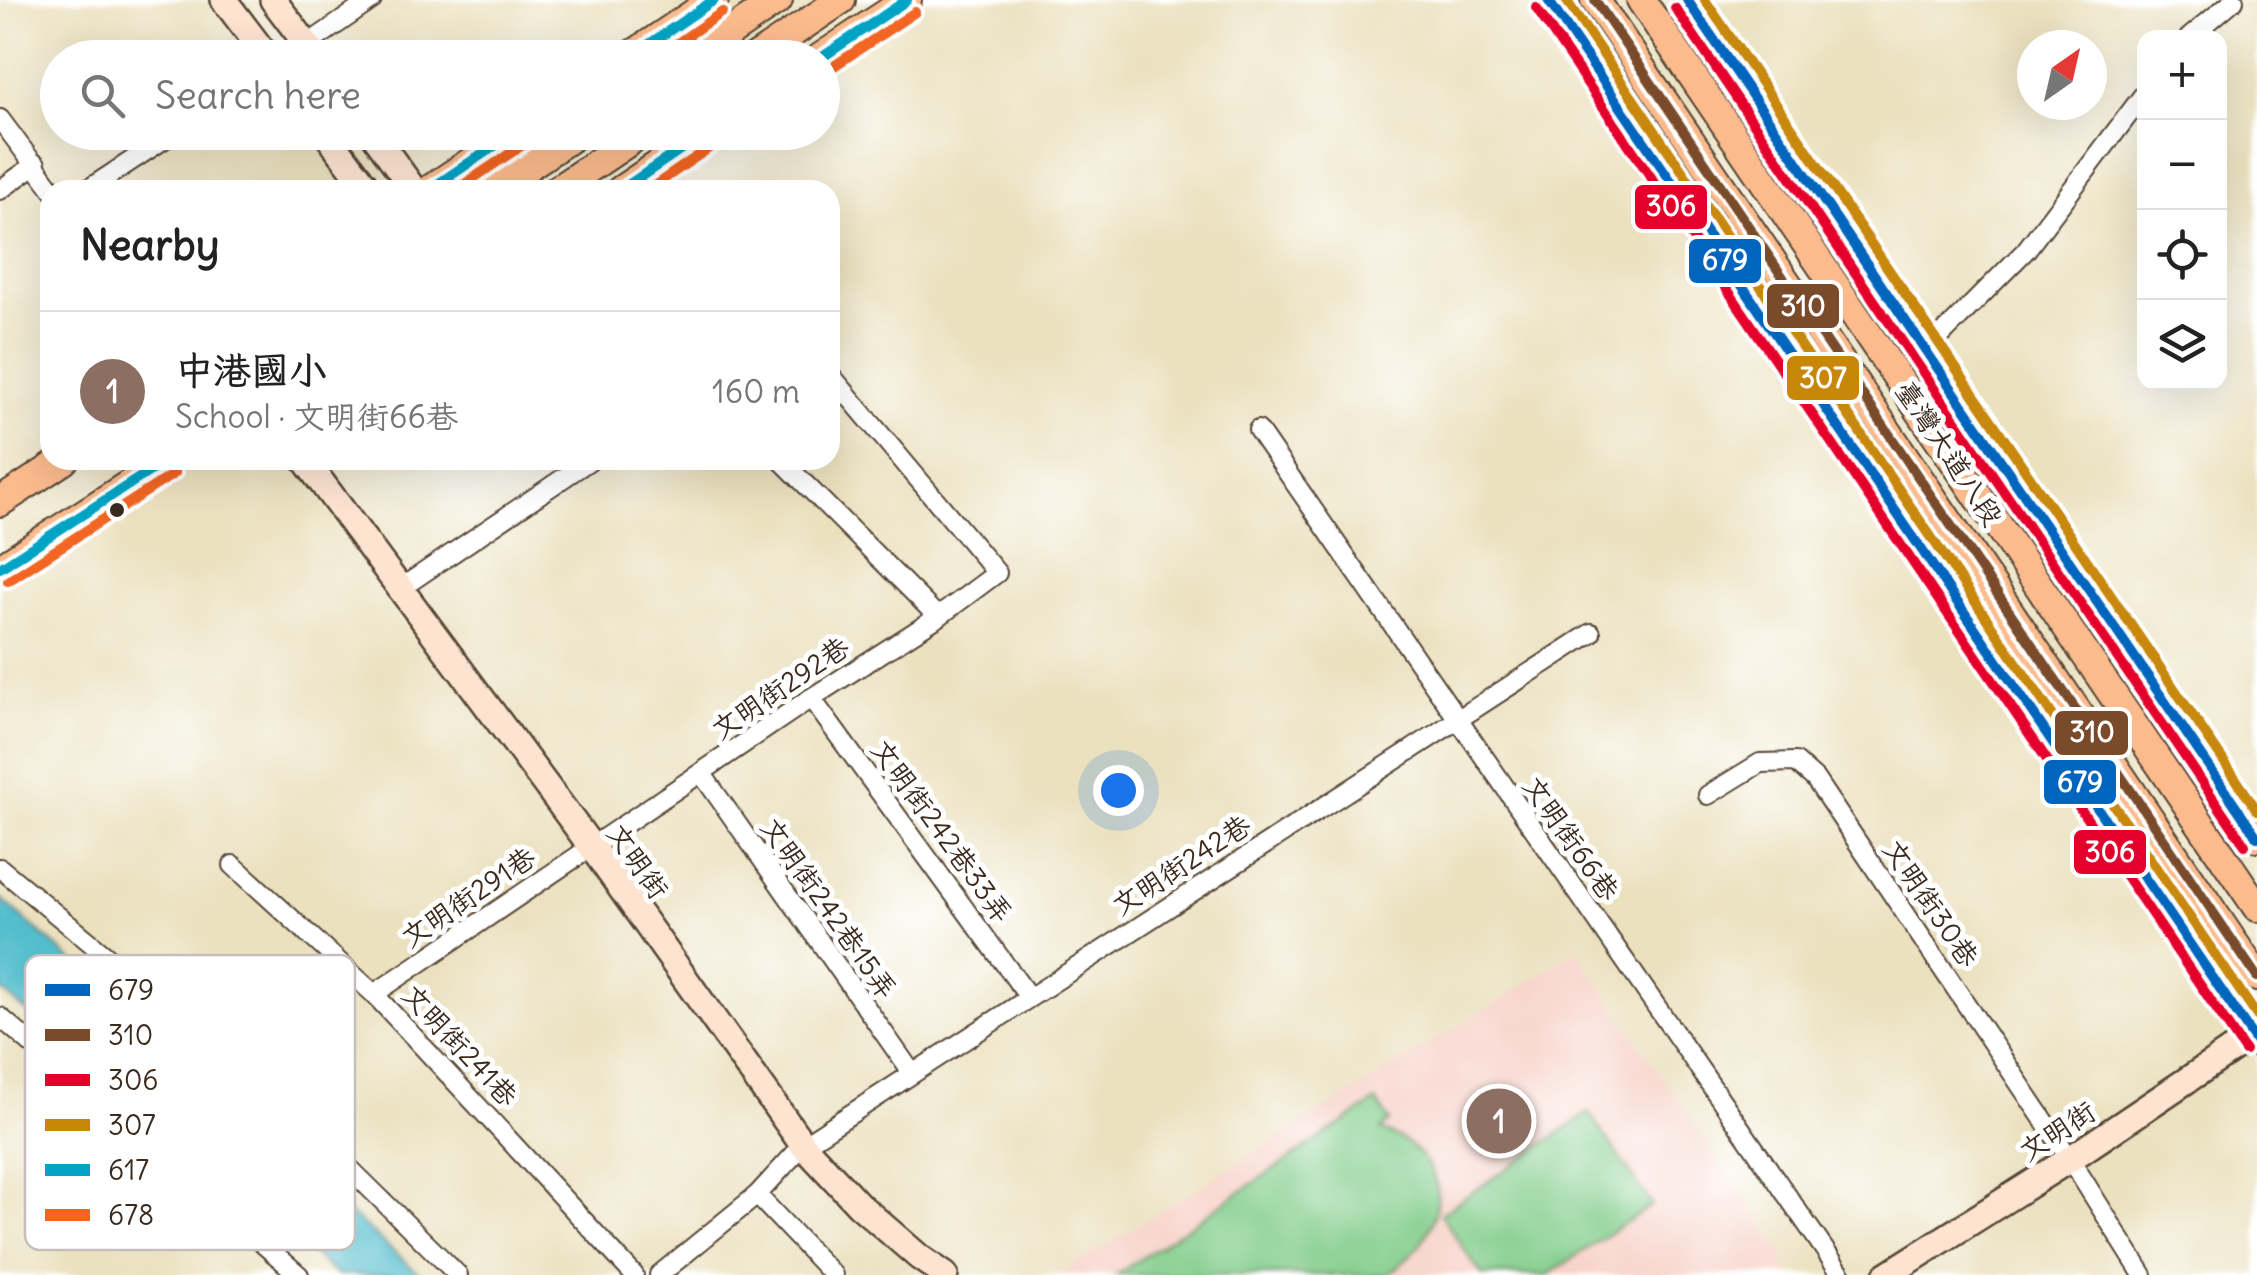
<!DOCTYPE html>
<html lang="en">
<head>
<meta charset="utf-8">
<style>
	body { margin:0; font-family:Delius,"LXGW WenKai TC",sans-serif; background:#f6f6f6; color:#222 }
	.controls { position:absolute; right:30px; top:30px; display:grid; overflow:hidden; border-radius:20px; box-shadow:0 10px 40px #0002 }
	.controls button { width:90px; height:90px; display:grid; place-items:center; padding:0; border:0; border-bottom:2px solid #e0e0e0; background:#fff; color:#222; font:50px sans-serif }
	.compass { position:absolute; left:2017px; top:30px; width:90px; height:90px; border-radius:50%; background:#fff; box-shadow:0 10px 40px #0002; rotate:34deg }
	.you { position:absolute; left:1118px; top:790px; width:35px; height:35px; margin:-25px; border:8px solid #fff; border-radius:50%; background:#1a73e8; box-shadow:0 0 0 15px #1a73e833 }
	.badge { display:grid; place-items:center; width:65px; height:65px; border-radius:50%; background:#c8321e; color:#fff; font-size:32px; font-weight:700 }
	.pin { position:absolute; translate:-50% -50%; border:5px solid #fff; box-shadow:0 2px 10px #0006 }
	.list { margin:0; padding:0; list-style:none }
	h2 { display:flex; justify-content:space-between; align-items:center; height:130px; margin:0; padding:0 40px; font-size:42px }
	h2 small { font-size:32px; font-weight:400; color:#767676 }
	.list li { display:grid; grid-template-columns:65px 1fr auto; gap:30px; align-items:center; box-sizing:border-box; height:160px; padding:0 40px; border-top:2px solid #e0e0e0 }
	.list b { display:block; font-size:38px; white-space:nowrap }
	.list p { margin:0; font-size:32px; white-space:nowrap; color:#767676 }
	.list em { font-size:32px; font-style:normal; color:#767676 }
	.icon { flex:none; width:55px; height:55px; fill:none; stroke:currentColor; stroke-width:2; stroke-linecap:round; stroke-linejoin:round }
	.map { position:relative; flex:none; width:2257px; height:1275px; overflow:hidden }
	.search { position:absolute; background:#fff; box-shadow:0 10px 40px #0002; left:40px; top:40px; width:800px; height:110px; display:flex; align-items:center; gap:25px; box-sizing:border-box; padding:0 35px; border-radius:55px; color:#767676; font-size:38px }
	.panel { position:absolute; background:#fff; box-shadow:0 10px 40px #0002; left:40px; top:180px; width:800px; height:290px; border-radius:30px }
	.map>svg:first-child { display:block }
	.built { fill:#f7d1c7 }
	.green { fill:#81cc8a; stroke:#5e7b54; stroke-width:2.5 }
	.water { fill:#52bdcd; stroke:#467476; stroke-width:2.5 }
	.lines { fill:none; stroke-linecap:round; stroke-linejoin:round }
	.street-casing { stroke:#554536; stroke-width:22 }
	.secondary-casing { stroke:#554536; stroke-width:30 }
	.primary-casing { stroke:#554536; stroke-width:32 }
	.street { stroke:#fff; stroke-width:18 }
	.secondary { stroke:#fde4d1; stroke-width:25 }
	.primary { stroke:#fbbb8d; stroke-width:28 }
	.bus-1-casing { stroke:#fff; stroke-width:18 }
	.bus-2-casing { stroke:#fff; stroke-width:18 }
	.bus-3-casing { stroke:#fff; stroke-width:18 }
	.bus-4-casing { stroke:#fff; stroke-width:18 }
	.bus-5-casing { stroke:#fff; stroke-width:18 }
	.bus-6-casing { stroke:#fff; stroke-width:18 }
	.bus-1 { stroke:#0065bd; stroke-width:10 }
	.bus-2 { stroke:#7a4b2a; stroke-width:10 }
	.bus-3 { stroke:#e4002b; stroke-width:10 }
	.bus-4 { stroke:#c88708; stroke-width:10 }
	.bus-5 { stroke:#03a3c5; stroke-width:10 }
	.bus-6 { stroke:#f26522; stroke-width:10 }
	.bus-dot { fill:#3b2a1e; stroke:#fff; stroke-width:4 }
	.labels { text-anchor:middle; stroke-width:10; stroke-linejoin:round; paint-order:stroke }
	.street-label { font-size:28px; fill:#3b2a1e; stroke:#fff }
	.key { fill:#fff; stroke:#c4bfbc; stroke-width:2.5 }
	.key-label { font-size:28px; fill:#3b2a1e }
	.line-badge { stroke:#fff; stroke-width:4 }
	.badge-label { font-size:28px; text-anchor:middle; font-weight:bold; fill:#fff }
</style>
</head>
<body>
<div class="map">
<svg width="2257" height="1275" viewBox="0 0 2257 1275">
	<rect width="100%" height="100%" fill="#fff"/>
	<filter id="ink" filterUnits="userSpaceOnUse"><feTurbulence type="fractalNoise" baseFrequency=".01" numOctaves="2"/><feDisplacementMap in="SourceGraphic" scale="20" xChannelSelector="R" yChannelSelector="G"/><feConvolveMatrix kernelMatrix="1 2 1 2 8 2 1 2 1" color-interpolation-filters="sRGB"/></filter>
	<filter id="wash" filterUnits="userSpaceOnUse"><feTurbulence type="fractalNoise" baseFrequency=".0048" numOctaves="4" result="noise"/><feDisplacementMap in="SourceGraphic" scale="40" xChannelSelector="R" yChannelSelector="G"/><feGaussianBlur stdDeviation="2.25" result="paint"/><feColorMatrix in="noise" values="0 0 0 0 0 0 0 0 0 0 0 0 0 0 0 0 0 1.4 0 .05"/><feComposite in="paint" operator="in"/></filter>
	<g filter="url(#wash)">
		<rect width="100%" height="100%" fill="#ebe1bf"/>
		<path class="built" d="M1576,950l205,301 7,24h-731l458,-284z"/>
		<g class="green">
			<path d="M1376,1101l14,20 -9,9c79,30 69,103 6,145h-271z"/>
			<path d="M1589,1113l63,92 -104,70h-66l-42,-61z"/>
		</g>
		<path class="water" d="M0,898l133,115 89,91 199,171h-84l-337,-286z"/>
	</g>
	<g filter="url(#ink)">
		<g class="lines">
			<g class="street-casing">
				<g id="street">
					<path d="M2189,38l45,-38"/>
					<path d="M288,58l84,-58"/>
					<path d="M0,119l53,71"/>
					<path d="M0,190l36,-26"/>
					<path d="M87,190l88,-58"/>
					<path d="M1926,351l100,-101 118,-156"/>
					<path d="M1258,430l584,845"/>
					<path d="M781,460l157,157"/>
					<path d="M401,588l189,-128"/>
					<path d="M811,698l217,298"/>
					<path d="M702,774l210,299"/>
					<path d="M1708,795l52,-32 36,-1 19,17 255,380 73,116"/>
					<path d="M233,865l141,129 260,281"/>
					<path d="M0,868l274,226 184,181"/>
					<path d="M374,994l437,-296 127,-81 59,-44 -167,-199"/>
					<path d="M0,1017l299,258"/>
					<path d="M757,1195l76,80"/>
					<path d="M659,1275l98,-80 46,-50 788,-512"/>
				</g>
			</g>
			<g class="secondary-casing">
				<g id="secondary">
					<path d="M224,0l44,58"/>
					<path d="M273,0l44,58"/>
					<path d="M325,132l44,58"/>
					<path d="M372,132l42,58"/>
					<path d="M305,460l286,386 212,299 56,60 60,52 26,18"/>
					<path d="M1887,1275l183,-116 181,-122"/>
				</g>
			</g>
			<g class="primary-casing">
				<g id="primary">
					<path d="M1548,0l709,1043"/>
					<path d="M1595,0l662,977"/>
					<path d="M1641,0l616,907"/>
					<path d="M1687,0l570,837"/>
					<path d="M628,58l86,-58"/>
					<path d="M692,58l86,-58"/>
					<path d="M755,58l86,-58"/>
					<path d="M820,58l87,-58"/>
					<path d="M429,190l87,-58"/>
					<path d="M493,190l86,-58"/>
					<path d="M557,190l86,-58"/>
					<path d="M621,190l86,-58"/>
					<path d="M0,502l64,-42"/>
					<path d="M0,568l167,-108"/>
				</g>
			</g>
			<use href="#street" class="street"/>
			<use href="#secondary" class="secondary"/>
			<use href="#primary" class="primary"/>
			<g class="bus-1-casing">
				<g id="bus-1">
					<path d="M1548,0l709,1043"/>
					<path d="M1687,0l570,837"/>
				</g>
			</g>
			<g class="bus-2-casing">
				<path id="bus-2" d="M1595,0l662,977"/>
			</g>
			<g class="bus-3-casing">
				<g id="bus-3">
					<path d="M1536,8l709,1043"/>
					<path d="M1675,8l570,837"/>
				</g>
			</g>
			<g class="bus-4-casing">
				<g id="bus-4">
					<path d="M1566,0l691,1016"/>
					<path d="M1705,0l552,810"/>
				</g>
			</g>
			<g class="bus-5-casing">
				<g id="bus-5">
					<path d="M629,58l85,-58"/>
					<path d="M821,58l86,-58"/>
					<path d="M429,190l86,-58"/>
					<path d="M621,190l85,-58"/>
					<path d="M0,568l167,-108"/>
				</g>
			</g>
			<g class="bus-6-casing">
				<g id="bus-6">
					<path d="M656,58l66,-46"/>
					<path d="M828,70l87,-58"/>
					<path d="M456,190l68,-46"/>
					<path d="M648,190l67,-46"/>
					<path d="M8,581l167,-108"/>
				</g>
			</g>
			<use href="#bus-1" class="bus-1"/>
			<use href="#bus-2" class="bus-2"/>
			<use href="#bus-3" class="bus-3"/>
			<use href="#bus-4" class="bus-4"/>
			<use href="#bus-5" class="bus-5"/>
			<use href="#bus-6" class="bus-6"/>
		</g>
	</g>
	<circle class="bus-dot" cx="117" cy="510" r="9"/>
	<g class="labels">
		<g class="street-label">
			<text transform="translate(1949 453) rotate(56)" y="10">臺灣大道八段</text>
			<text transform="translate(780 688) rotate(-34)" y="10">文明街292巷</text>
			<text transform="translate(942 831) rotate(54)" y="10">文明街242巷33弄</text>
			<text transform="translate(1571 838) rotate(55)" y="10">文明街66巷</text>
			<text transform="translate(638 861) rotate(55)" y="10">文明街</text>
			<text transform="translate(1181 865) rotate(-33)" y="10">文明街242巷</text>
			<text transform="translate(468 897) rotate(-34)" y="10">文明街291巷</text>
			<text transform="translate(1931 903) rotate(56)" y="10">文明街30巷</text>
			<text transform="translate(829 908) rotate(55)" y="10">文明街242巷15弄</text>
			<text transform="translate(460 1045) rotate(47)" y="10">文明街241巷</text>
			<text transform="translate(2057 1131) rotate(-33)" y="10">文明街</text>
		</g>
	</g>
	<rect x="25" y="955" width="330" height="295" rx="15" class="key"/>
	<rect x="45" y="984" width="45" height="12" fill="#0065bd"/>
	<rect x="45" y="1029" width="45" height="12" fill="#7a4b2a"/>
	<rect x="45" y="1074" width="45" height="12" fill="#e4002b"/>
	<rect x="45" y="1119" width="45" height="12" fill="#c88708"/>
	<rect x="45" y="1164" width="45" height="12" fill="#03a3c5"/>
	<rect x="45" y="1209" width="45" height="12" fill="#f26522"/>
	<g class="key-label">
		<text x="108" y="1000">679</text>
		<text x="108" y="1045">310</text>
		<text x="108" y="1090">306</text>
		<text x="108" y="1135">307</text>
		<text x="108" y="1180">617</text>
		<text x="108" y="1225">678</text>
	</g>
	<g class="line-badge">
		<rect x="1633" y="183" width="76" height="48" rx="10" fill="#e4002b"/>
		<rect x="1687" y="237" width="76" height="48" rx="10" fill="#0065bd"/>
		<rect x="1765" y="282" width="76" height="48" rx="10" fill="#7a4b2a"/>
		<rect x="1785" y="354" width="76" height="48" rx="10" fill="#c88708"/>
		<rect x="2053" y="709" width="77" height="48" rx="10" fill="#7a4b2a"/>
		<rect x="2042" y="758" width="76" height="48" rx="10" fill="#0065bd"/>
		<rect x="2072" y="828" width="76" height="48" rx="10" fill="#e4002b"/>
	</g>
	<g class="badge-label">
		<text x="1671" y="216">306</text>
		<text x="1725" y="270">679</text>
		<text x="1803" y="316">310</text>
		<text x="1823" y="388">307</text>
		<text x="2092" y="742">310</text>
		<text x="2080" y="792">679</text>
		<text x="2110" y="862">306</text>
	</g>
</svg>
<div class="controls">
<button>+</button>
<button>−</button>
<button><svg class="icon" aria-label="locate" viewBox="0 0 24 24"><circle cx="12" cy="12" r="6"/><path d="M12 2v4M12 18v4M2 12h4M18 12h4"/></svg></button>
<button><svg class="icon" aria-label="layers" viewBox="0 0 24 24"><path d="M12 4l9 5-9 5-9-5zM3 14l9 5 9-5"/></svg></button>
</div>
<svg class="compass" viewBox="-18 -18 36 36"><path d="M0-13l5 13h-10z" fill="#e53935"/><path d="M0 13l5-13h-10z" fill="#767676"/></svg>
<div class="you"></div>
<div class="pin badge" style="left:1499px;top:1121px;background:#8d6e63">1</div>
<div class="search"><svg class="icon" aria-label="search" viewBox="0 0 24 24"><circle cx="10" cy="10" r="6"/><path d="M15 15l6 6"/></svg>Search here</div>
<section class="panel">
<h2>Nearby<small></small></h2>
<ul class="list">
<li><span class="badge" style="background:#8d6e63">1</span><div><b>中港國小</b><p>School · 文明街66巷</p></div><em>160 m</em></li>
</ul>
</section>
</div>
</body>
</html>
